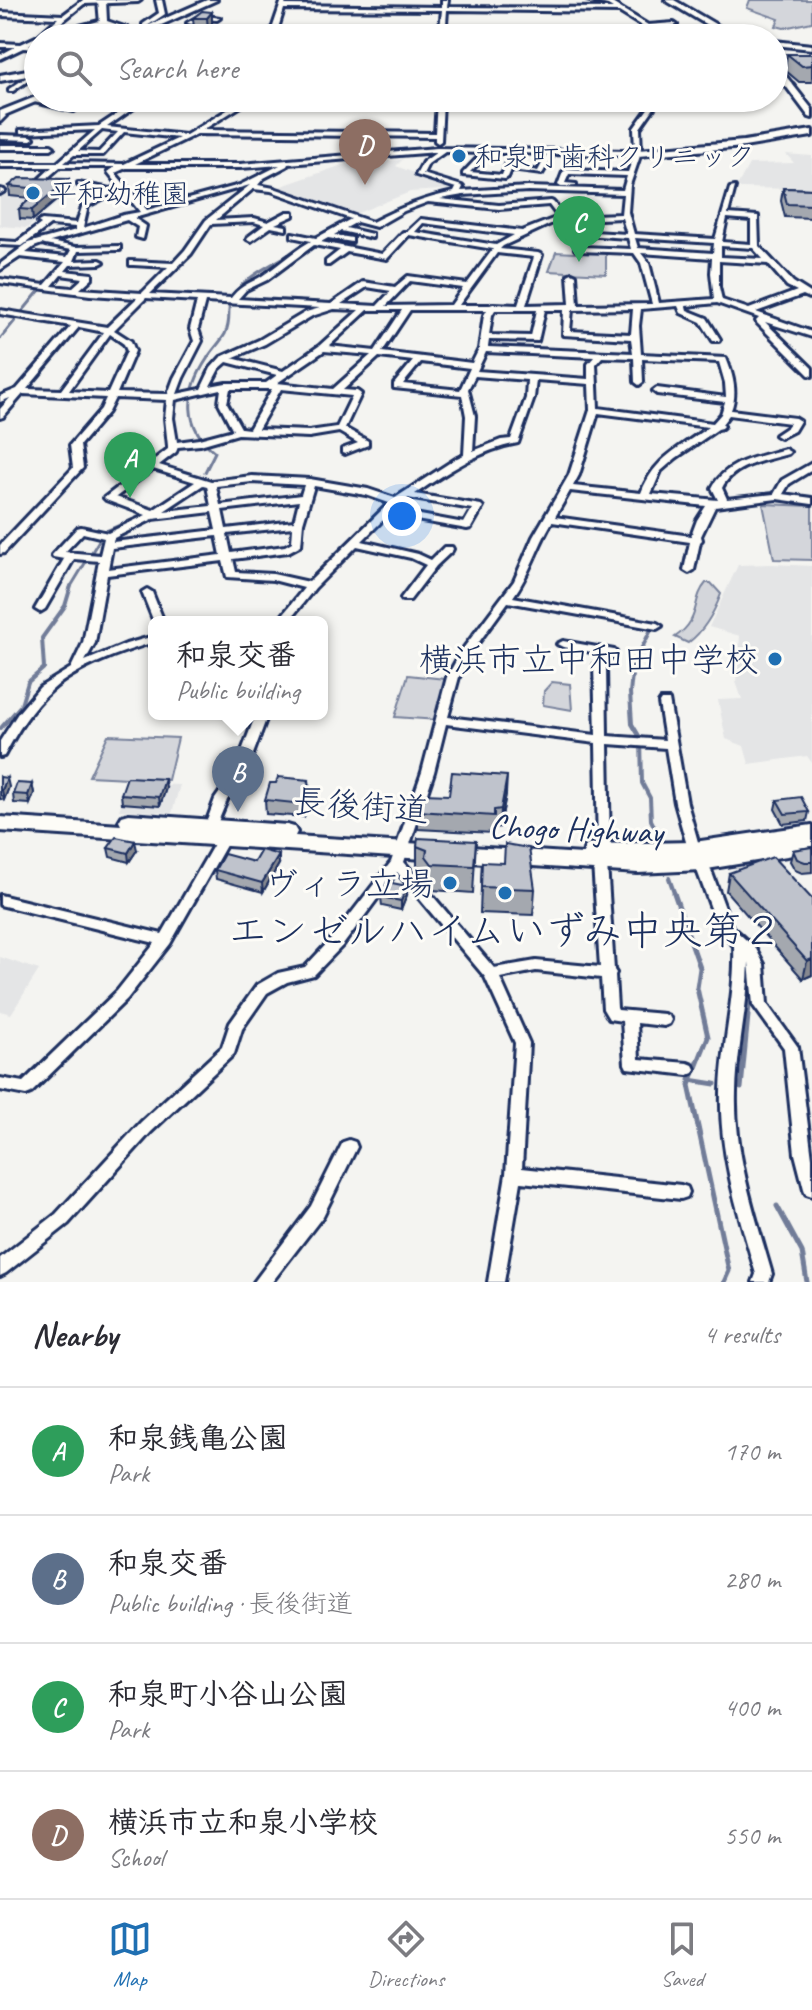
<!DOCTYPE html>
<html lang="en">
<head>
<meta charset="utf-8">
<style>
	body { margin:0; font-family:Caveat,"Klee One",sans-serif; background:#f2f2f3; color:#2b2b33 }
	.you { position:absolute; left:402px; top:516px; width:28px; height:28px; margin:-20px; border:6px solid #fff; border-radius:50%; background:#1a73e8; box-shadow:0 0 0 12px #1a73e833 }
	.badge { display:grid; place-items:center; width:52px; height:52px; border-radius:50%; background:#1f6fb2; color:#fff; font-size:26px; font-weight:700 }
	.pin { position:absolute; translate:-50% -66px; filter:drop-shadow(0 2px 4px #0008) }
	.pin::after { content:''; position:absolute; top:42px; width:28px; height:24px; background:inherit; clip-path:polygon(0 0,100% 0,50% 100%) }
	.popup { position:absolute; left:148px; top:616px; width:180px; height:104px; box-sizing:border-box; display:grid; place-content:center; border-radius:12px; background:#fff; filter:drop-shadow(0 2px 6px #0005); font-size:26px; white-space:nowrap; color:#7c7c81 }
	.popup b { font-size:30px; color:#2b2b33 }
	.popup::after { content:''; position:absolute; left:50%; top:100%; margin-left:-16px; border:16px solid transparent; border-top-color:#fff }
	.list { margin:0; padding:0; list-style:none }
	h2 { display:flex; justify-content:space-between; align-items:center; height:104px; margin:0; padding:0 32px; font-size:34px }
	h2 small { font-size:26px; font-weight:400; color:#7c7c81 }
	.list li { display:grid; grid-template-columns:52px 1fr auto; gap:24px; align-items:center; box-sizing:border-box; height:128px; padding:0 32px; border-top:2px solid #e1e1e2 }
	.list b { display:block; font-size:30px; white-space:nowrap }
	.list p { margin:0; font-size:26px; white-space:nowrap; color:#7c7c81 }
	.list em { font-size:26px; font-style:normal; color:#7c7c81 }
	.icon { flex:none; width:44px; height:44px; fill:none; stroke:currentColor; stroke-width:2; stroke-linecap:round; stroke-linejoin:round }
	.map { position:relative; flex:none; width:812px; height:1282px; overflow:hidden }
	.search { position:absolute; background:#fff; box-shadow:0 2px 6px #0004; left:24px; right:24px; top:24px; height:88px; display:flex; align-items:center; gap:20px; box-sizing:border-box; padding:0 28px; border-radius:44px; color:#7c7c81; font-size:30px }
	.sheet { height:616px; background:#fff }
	nav { display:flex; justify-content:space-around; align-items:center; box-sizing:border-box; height:112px; border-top:2px solid #e1e1e2; background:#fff; font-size:22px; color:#7c7c81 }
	nav a { display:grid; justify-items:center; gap:4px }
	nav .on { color:#1f6fb2 }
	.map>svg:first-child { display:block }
	.built { fill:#e4e5e6 }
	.green { fill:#d4d6db; stroke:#78829c; stroke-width:2 }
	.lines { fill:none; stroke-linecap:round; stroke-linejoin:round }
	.stream-far2 { stroke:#717c98; stroke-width:3 }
	.stream-far1 { stroke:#717c98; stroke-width:4 }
	.stream { stroke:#717c98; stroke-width:5 }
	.street-casing { stroke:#1b2f5e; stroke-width:6 }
	.secondary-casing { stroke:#1b2f5e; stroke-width:6 }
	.primary-casing { stroke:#1b2f5e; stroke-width:6 }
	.street { fill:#fdfcf7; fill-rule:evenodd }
	.secondary { fill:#fdfcf7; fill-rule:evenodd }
	.primary { fill:#fdfcf7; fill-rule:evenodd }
	.wall { fill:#a4a8af; stroke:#1b2f5e; stroke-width:2 }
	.shaded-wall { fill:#86888f; stroke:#1b2f5e; stroke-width:2 }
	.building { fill:#bfc3cc; stroke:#1b2f5e; stroke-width:2 }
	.poi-dot { fill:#1f6fb2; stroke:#fdfcf7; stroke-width:3 }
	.labels { text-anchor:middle; stroke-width:6; stroke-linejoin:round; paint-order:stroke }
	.far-poi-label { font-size:28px; fill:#1b2f5e; stroke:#fdfcf7; text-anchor:start }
	.poi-label { font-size:34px; fill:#1b2f5e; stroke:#fdfcf7; text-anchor:end }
	.street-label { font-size:34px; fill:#1b2f5e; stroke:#fdfcf7 }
	.near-poi-label { font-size:40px; fill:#1b2f5e; stroke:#fdfcf7 }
</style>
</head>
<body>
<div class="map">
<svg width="812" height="1282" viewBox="0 0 812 1282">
	<rect width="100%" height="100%" fill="#f4f4f1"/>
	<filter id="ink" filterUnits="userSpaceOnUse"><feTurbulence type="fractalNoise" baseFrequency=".0125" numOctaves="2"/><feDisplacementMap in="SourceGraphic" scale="16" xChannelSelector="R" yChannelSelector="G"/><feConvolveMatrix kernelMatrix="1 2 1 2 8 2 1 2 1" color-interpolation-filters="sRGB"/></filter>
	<g filter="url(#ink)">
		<g class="built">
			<path d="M786,154l26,2v33l-76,-1 13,-24 45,-1z"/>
			<path d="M376,155l4,7 23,-3 -7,7 60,23 -46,3 -60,24 -74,-28 81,-28 -3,-3z"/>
			<path d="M39,183l40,2 -52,43 -27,-2v-30l4,-5 -3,-1 6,-5z"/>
			<path d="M772,564l40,2v197l-5,-7 -58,8 -5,-18 -18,-7 -8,-39 24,-1 -6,-17 4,-46 -31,-9 29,-62z"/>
			<path d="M129,783l51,2 -8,28 -53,-3z"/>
			<path d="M0,957l39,13 -28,44 -11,-3z"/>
		</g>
		<g class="green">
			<path d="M812,0v22l-28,6 -8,-2 3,-7 -32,-11 3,-8z"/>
			<path d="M576,250l30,1v23l-57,-3 7,-19 19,1z"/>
			<path d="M763,504l49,2v54l-38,-1z"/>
			<path d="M706,583h5l10,11c-7,19 -16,36 -33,49l-13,-6c27,-18 16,-37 31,-54z"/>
			<path d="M408,675l37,4 4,3 -11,38 -43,-3z"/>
			<path d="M552,682l18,2 2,26 -29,-5 1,-14z"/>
			<path d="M108,735l70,3 -10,42 -79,-4z"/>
		</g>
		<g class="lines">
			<g class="stream-far2">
				<path d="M318,237l17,-9"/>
				<path d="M0,339l40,-49"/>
				<path d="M205,472l10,-20c-32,-25 -30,-60 -8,-93 5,-9 13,-16 18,-25 9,-19 -3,-26 13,-45 15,-17 43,-29 62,-41"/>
				<path d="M70,588l34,-56 30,-13"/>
			</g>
			<g class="stream-far1">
				<path d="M651,630l-18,35 -3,28 2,31 9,15 1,44 8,15 1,22 10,20"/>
				<path d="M0,729l21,-24 7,-23 16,-14 -2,-30 23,-32 6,-20"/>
				<path d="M669,878l6,17"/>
			</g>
			<g class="stream">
				<path d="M674,893l26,75 -3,20 11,49 -19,48 40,186 -5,11"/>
				<path d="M690,1080l25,4"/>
				<path d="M741,1088l10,-104"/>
				<path d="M777,1206l25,46 5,30"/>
			</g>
			<g class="street-casing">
				<g id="street">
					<path d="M83,0h58l-3,2 -54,2 -42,34h-4v2l-9,5h9v4l-15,-1 -23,11v-4l15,-8h-15v-4l21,1 17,-8 20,-18 -58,-2v-4l63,3z"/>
					<path d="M156,0h6l3,14 -18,12h-4v-2l16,-11z"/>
					<path d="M282,0l5,1 -2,4 157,2v-7h6l-1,7 166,1 -5,-3 -21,-5 25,3 36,22 26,-2 3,2 -24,3 15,10h-7l-42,-26 -172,-2 -2,28h-6l3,-28 -158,-1 -9,29h-6z"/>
					<path d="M201,15l19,3 -3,2 -15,-1 -10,5 -5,-1z"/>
					<path d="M103,20l3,2 -6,2 18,12v2h-4l-19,-12 -15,3 -5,9h-6l7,-11z"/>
					<path d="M774,41l38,4v4l-38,-4z"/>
					<path d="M30,75l5,1 -22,15h-4v-2z"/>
					<path d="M774,82h16l3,2 -3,2h-16z"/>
					<path d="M141,98h7l-41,29 79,8 61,-37h7l-51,32 232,3 2,-32 -100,-1 -3,-2h327l-21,30 1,25 -11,32 -2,27 6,22 81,5 15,-51 5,-1 -7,27 30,2 1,30 34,36 19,12v5l-9,-4 -47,17 56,20v5l-47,-15 47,46v8l-3,-1 -52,-52 -1,-2 3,-3 -42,-15 -31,3 1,4 20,8 13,21 -1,2h-6l-12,-19 -20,-9 -3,-7 -37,3 -2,17 2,28 85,4c7,17 12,35 5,52l64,8 5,3 -6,10 -14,7 -5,-3 12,-8 3,-4 -61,-8 -7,9 2,2 -2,2 -4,1 -42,29 -15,13 -10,23 67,6 -6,-12c14,-27 46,-31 73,-39l5,3 -2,2c-23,7 -54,10 -66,34l5,11 47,-5 8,-14 30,-17v7l-23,14 -6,10 29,4v6l-35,-5 -62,8 -14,29 1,4 -2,2 -6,28 -5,3 -5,-3 6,-28 -138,-20c-15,25 -22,52 -39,75l144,26 5,3 -5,3 -149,-27 -37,51 -12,24 -11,40 148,18 -2,-70 9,-11 -40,-7 -6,-3 6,-3 51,9 2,2 -10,13 1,71 58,4 -6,-37 2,-3h8l18,103 13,46 -1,3h-10l-1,-3 -13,-46 -9,-55 -58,-4 2,108 -1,3h-10l-1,-3 -2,-109 -150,-19 -12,48 -30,90 90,106 42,-7 64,6 -7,-103 2,-3h10l2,3 7,106 2,3 -1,2 2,33 1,2 46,4 5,2 2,4 -2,4 -5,2 -27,-3 2,36 49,4 5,2 2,4 -2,4 -5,2 -61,-7 -2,-4 -3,-43 -13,-2 -6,-10 -2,-31 -65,-7 -36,7 29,65 -7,125 159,17 6,2 2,5 -2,5 -6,2 -160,-17 -17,100h-16l18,-108 9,-131 -30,-66 -88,-105 -54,73 -29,30 -27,7 -20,11 -25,36 -8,25 -83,78 -83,92 -62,49 -6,3v-18l56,-44 85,-92 81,-75 8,-24 27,-38 21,-12 27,-6 28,-30 58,-75 31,-90 25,-95 15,-27 52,-69 19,-44 36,-62 21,-65 -1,-26 -53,-4 -2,18 -16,45c-39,7 -70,29 -103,51l66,11 2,2 -12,21 -4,1 -79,-14 -26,26 56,13 13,6 13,-13h8l1,2 -1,2 -16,15 -26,34h-8l-1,-2 25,-33 -15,-7 -54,-12 -42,42 -27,34h-11l27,-34 -31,-8 -46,-3 -4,-16 -116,14 -12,68 -10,18 41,-17 28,-8v6c-32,10 -77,25 -102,48 -21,18 -35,42 -48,66l-4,1v-16l18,-28 22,-26 31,-19 12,-25 16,-82 -25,-2 -29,50 -5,3 -5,-3 29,-50 -11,-2 -1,-2 25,-27 4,-1 27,6 38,-18 -40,-15 -2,-2 64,-49v-3l-3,-28 2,-18 -52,-2 -7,14 -28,33 3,23 -2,2 -77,83 -4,1v-9l73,-77 -3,-23 31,-36 5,-11 -83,-4 -20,23 -3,1v-9l10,-11 -10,4v-6l17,-7 54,-63 -71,-12v-4l107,17 30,-29 -47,-3 -90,-12v-4l45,6 20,-23 -45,-5 -20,13v-6l28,-21 48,-13v-3l-26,-2 -28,21 -22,-1v-4l17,1 24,-18 -3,-2 4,-2 35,3 6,-19 23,-12 -28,-7v-2l33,6 8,-3 -11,-14 7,-5h-55l-15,13 4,1v2l-10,1 -3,-2 1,-1 15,-14h-52v-4h57l38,-33 -73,3 -2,-1v-2l79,-4zM443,101l209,2 -18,25 1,23 -198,-3 -197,16h-105l62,-30 238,3v4l3,2 3,-2zM102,130l16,2 -19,20 -21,-1zM124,132l55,6 -55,26 -60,-1 10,-8h29zM437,152l-14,10 -7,13 40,13 -2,4c-30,6 -55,16 -82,30l-98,-34 -16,-3 6,-7 23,-12 1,-2zM445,152l37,1 -19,20v2l42,4 3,-2 3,-7 31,4 12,-20 80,1 -6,17 -62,-2 -3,2 -5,13 3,2 15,-1v-2l-11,-1 4,-9 58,2 -4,14 -95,-3 -67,4 2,-4 -1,-1 -39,-12 5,-10zM489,153h22l-9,22 -32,-3zM517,153l30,1 -9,17 -26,-5zM280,165l-40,20 -93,25 -32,-37 11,-5h114zM250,185l-44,35 -21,30 -12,13 -43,-2v4h3l35,2 -26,26 -62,-4 12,-11v-4l-27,-3 5,-6 30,-1 4,-2 -4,-2 -26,1 4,-10 39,-1h3v-4l-45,1 -25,-5 77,-22 11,7 -2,10 7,2 3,-13 -12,-8zM122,189l18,23 -17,3 -40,13 5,-22zM253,189l18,2 80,28 -35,19 -24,-5v4l19,4c-18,10 -32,24 -49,35 -13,8 -21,9 -31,22l-81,-4 41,-40 20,-30 43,-2 10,3 -16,12 -1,2 4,2 20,-14 15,3v-4l-11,-2 18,-8v-4h-6l-19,10 -14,-4 -38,2zM528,191l95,3 -2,20 -55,2 -13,-14 -2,-1 -52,4 -59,-6 23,-4zM428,202l71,7 50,-4 9,12 -36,14 -101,-12 -14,13h-4l-21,22 -61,-12 7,-4 24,4v-4l-18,-3 7,-4 31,7v-4l-26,-6 11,-6 19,5 28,-16zM622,218l5,16 -51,-3 -1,18 4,2 55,2 7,10 11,41 -74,1 -2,-30 -4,-2 -4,2 2,29 -44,1 16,-50 -4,-2 -38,-4 3,-3 54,-25zM727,218l24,2v24l-29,-2zM423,223l91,12 -18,10 -81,-13zM409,235l84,14 -26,35 -59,-8 -13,11 -32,-5 -32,22 -93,-5 8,-9 21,-10 47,-35 26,5 -14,11v4h3l18,-13 40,7zM583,235l45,3 3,11 -48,-2zM635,238l79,5 -1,10 -75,-5zM42,244l3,1 26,5 -4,7 -41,-4 8,-6zM721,246l32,2 10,11 -42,-2zM497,253l37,4 -16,48 -25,-1 -3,1h-31zM641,253l71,5 -1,15 3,26 -55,4 -10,-40zM719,261l49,3 19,22 10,5 -48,18 -27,-9 -3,-13zM61,275l22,3 -11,10 -20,-2zM410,281l53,7 -12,17 -65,1zM367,287l24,4 -14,15 -36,-2zM146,298l51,3 -7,28 4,12 -20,37 -6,16 -51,-1 18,-42 -4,-10 -17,-11zM205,302l115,6 -14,4 -47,28 -38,17 -10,11 -10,21 -24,5 6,-16 19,-37 -4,-12zM334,309l25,1 -40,36 -36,25 -51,-13 33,-14 47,-28zM633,309l-2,25 -61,-3 2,-21zM368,310h34l-27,41 -46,-5zM410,310h77l-3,5 -5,34 -7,14 -90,-11zM495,310h42l-6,26 -42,-1 3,-20zM545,310h19l-1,25 68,4 2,14 -145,-6 1,-7 49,1zM79,327l25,5 -43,58 -34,-1zM110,334l14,10 3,7 -19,42 -39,-2zM324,351l47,4 -38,34 -56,-6zM486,352l108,5 -6,7v15l-111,-8zM379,357l34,4 -19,23v4l68,7 4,21 -2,39 -7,3 -62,40 -27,-9 -58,-10 -58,-3 -41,5 -52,-16 17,-13 2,-5 22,-2 38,-11 71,3 30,-5 19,11 -16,6v4l3,1 23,-9v-4l-23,-13 16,-34 -4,-3 -14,-1zM602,357l32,1 1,24 4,3 4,-3 -1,-23 77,3 6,21 1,14 -69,-9 -4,3 4,3 68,8 -4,12 -8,9 -115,-15 -2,-44zM227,362l50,13 -11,8h-40l-16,3 9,-17zM421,362l49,6 -10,22 -57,-6zM475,376l52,4 -1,18 -15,41 -10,1 -28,11 2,-35 -7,-27zM221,389l-2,14 14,27 -34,9 -22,3 -4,-24 2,-18zM230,389h42l-23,40 -8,-1 -14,-25zM281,389l71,7 -15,31 -28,4 -51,-2zM598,413l110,14c-29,22 -53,30 -67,66l-68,-7 6,-11zM153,469l42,13 -42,28 -37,-13zM252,482l52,3 -3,10 -81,10 -4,-19zM203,485l4,1 4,20 -47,5zM314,486l52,9 23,8 -80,79 -36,-8 -37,-2 -3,-13 55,-7 13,-7 2,-22zM570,491l136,15 -9,14 -6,16 -136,-19zM408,498l64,11 -8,14 -71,-13zM299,501l-5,20 -68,8 -4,-19zM212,512l4,18 -103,12 1,-4 39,-19zM293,527l-1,15 -7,4 -54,7 -4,-19zM83,533l21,5 -4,17 -35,-3zM217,536l4,19 -113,14 4,-21z"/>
					<path d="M36,99l38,8 3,2 -3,2 -40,-9 -1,-1z"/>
					<path d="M0,112l6,4 -6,6z"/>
					<path d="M0,135l31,1 3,2 -3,2 -31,-1z"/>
					<path d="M0,145h51l3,2 -3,2h-51z"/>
					<path d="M0,189l4,1 1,1 -5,3z"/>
					<path d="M147,589l5,3 12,30h-10l-12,-30z"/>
					<path d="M256,714h12l-22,59 -19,27 -12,29h-8l-2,-3 10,-27 19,-27z"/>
					<path d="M223,836l5,1 1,3 -59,104 -43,55 -96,94 -5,2 -26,-5v-12l23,4 94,-91 38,-48 -155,-38v-10l162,39 56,-97z"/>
					<path d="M701,857l5,2 2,3 24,65 24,22 8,15 3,40 31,43 14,111v38l-6,-2 -2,-5 -9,-35 -11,-106 -31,-43 -4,-43c-1,43 -12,86 -13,130 -2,62 19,123 36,182l-3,8h-16l3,-8c-17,-59 -37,-119 -35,-181 1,-50 15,-98 13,-147l-15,-16 -25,-68 2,-3z"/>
					<path d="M349,1140l6,2 2,5 -34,69 -51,66h-18l57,-76 32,-64z"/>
				</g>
			</g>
			<g class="secondary-casing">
				<g id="secondary">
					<path d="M98,0h8l1,21 29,10 71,-31h10l-69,31 464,5 4,2 -481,-3 -35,-11z"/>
					<path d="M665,0h9l65,38h-10z"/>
					<path d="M774,61l38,48v9l-3,-1 -35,-47z"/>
					<path d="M38,68v6l-38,7v-6z"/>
					<path d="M38,96l7,2 -45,19v-6z"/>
					<path d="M812,130v6l-68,11 -106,9 -5,-3 5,-3 106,-9z"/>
				</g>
			</g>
			<g class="primary-casing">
				<path id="primary" d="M129,814l158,11 7,2 3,5 -2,4 288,18 2,-8 7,-2 102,-2 118,-17v27l-111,18 -63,3 -638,-42v-14l121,8 -2,-4 3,-5z"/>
			</g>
			<use href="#street" class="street"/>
			<use href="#secondary" class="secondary"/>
			<use href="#primary" class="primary"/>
		</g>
		<g class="wall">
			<path d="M212,12v11l-4,6 -14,-1 -1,-10z"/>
			<path d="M787,54h25v28h-13l-14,-12z"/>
			<path d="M9,186l61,3 -37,31 -13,-1 -1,-10 12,-11 -21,-2z"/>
			<path d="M783,188l29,1v29l-27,-1 -4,-16z"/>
			<path d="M0,777l9,10 -5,13 -4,-1z"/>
			<path d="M309,780l1,13 -6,24 -38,-3 -1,-14 11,-17z"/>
			<path d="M32,784l2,9 -4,11 -16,-1 -1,-9z"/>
			<path d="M166,788l-6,18 -38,-3 -1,-9z"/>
			<path d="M506,794l-6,33 -7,1v5l-75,-4v-18l31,-16z"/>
			<path d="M777,800l32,12 -2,9 -24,3 -8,-15z"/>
			<path d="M476,841l-3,52 -41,-3 -6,-7v-7l-9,-3v-27z"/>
			<path d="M812,847v25l-10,1 -7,-3 -5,-9 3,-11z"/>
			<path d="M108,848l29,2 -8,12 -19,-5z"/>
			<path d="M254,862l25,2 -16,28 -47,-13 -1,-9z"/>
			<path d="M482,862l53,27 -2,26 -53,-2z"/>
			<path d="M729,873l83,26v76l-9,4 -77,-88z"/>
			<path d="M407,895l-6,15 -19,-4 -1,-9z"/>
		</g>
		<g class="shaded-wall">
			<path d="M212,12v11l-4,6 -1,-11z"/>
			<path d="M779,68l-2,11 -3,1v-11z"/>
			<path d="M69,179l1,10 -37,31 -1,-10z"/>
			<path d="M507,776l-1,18 -6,33 1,-18z"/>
			<path d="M7,778l2,9 -5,13 -2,-10z"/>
			<path d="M165,779l1,9 -6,18 -1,-9z"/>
			<path d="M309,780l1,13 -6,24 -1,-13z"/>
			<path d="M32,784l2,9 -4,11 -2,-9z"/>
			<path d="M135,841l2,9 -8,12 -1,-9z"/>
			<path d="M279,855v9l-16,28 -1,-9z"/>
			<path d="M407,886v9l-6,15v-9z"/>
			<path d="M812,959v16l-9,4 4,-18z"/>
		</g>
		<g class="building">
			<path d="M202,11l10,1 -5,6h-14z"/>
			<path d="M787,54h25v11l-10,1z"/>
			<path d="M19,178l50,1 -37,31 -13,-1 22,-20 -32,-3z"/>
			<path d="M783,188l29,1v16l-25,-1z"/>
			<path d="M452,772l55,4 -6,33 -7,1v6l-76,-5 6,-17 25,1z"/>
			<path d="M0,777l7,1 -5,12h-2z"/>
			<path d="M127,777l38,2 -6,18 -38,-3z"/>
			<path d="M278,777l31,3 -6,24 -38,-4 5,-17h6z"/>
			<path d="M17,783l15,1 -4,11 -15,-1z"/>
			<path d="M801,797l8,15 -24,2 -8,-14z"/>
			<path d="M116,837l19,4 -7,12 -20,-5z"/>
			<path d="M418,838l58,3 -2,25 -42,-2 -6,-8 1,-6 -10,-4z"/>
			<path d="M505,844l24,4 6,41 -54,-2 1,-25 22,1z"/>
			<path d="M812,847v15h-7l-8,-3 -4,-9z"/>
			<path d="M261,850l18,5 -17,28 -47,-13 9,-16 30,8z"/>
			<path d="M773,857l39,42v60l-5,2 -78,-88z"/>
			<path d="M387,882l20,4 -6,15 -20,-4z"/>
		</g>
	</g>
	<g class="poi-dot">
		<circle cx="459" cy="156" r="8"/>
		<circle cx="33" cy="193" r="8"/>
		<circle cx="775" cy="659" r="8"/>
		<circle cx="450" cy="883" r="8"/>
		<circle cx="505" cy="893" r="8"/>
	</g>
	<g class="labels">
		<g class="far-poi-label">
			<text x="475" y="166">和泉町歯科クリニック</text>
			<text x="49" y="203">平和幼稚園</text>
		</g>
		<g class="poi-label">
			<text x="759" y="671">横浜市立中和田中学校</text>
			<text x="434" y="895">ヴィラ立場</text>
		</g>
		<g class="street-label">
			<text transform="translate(361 805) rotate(4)" y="12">長後街道</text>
			<text transform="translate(576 828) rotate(2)" y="12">Chogo Highway</text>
		</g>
		<g class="near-poi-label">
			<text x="505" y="944">エンゼルハイムいずみ中央第２</text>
		</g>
	</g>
</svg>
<div class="you"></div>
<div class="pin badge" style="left:130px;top:498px;background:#2e9e5b">A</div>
<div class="pin badge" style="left:238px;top:812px;background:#5c6f8a">B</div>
<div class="popup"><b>和泉交番</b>Public building</div>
<div class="pin badge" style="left:579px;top:262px;background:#2e9e5b">C</div>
<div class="pin badge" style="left:365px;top:185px;background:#8d6e63">D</div>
<div class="search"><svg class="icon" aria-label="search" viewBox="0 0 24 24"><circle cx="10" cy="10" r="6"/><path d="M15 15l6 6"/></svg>Search here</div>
</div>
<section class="sheet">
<h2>Nearby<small>4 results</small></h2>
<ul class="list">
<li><span class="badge" style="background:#2e9e5b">A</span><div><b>和泉銭亀公園</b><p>Park</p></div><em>170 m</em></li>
<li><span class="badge" style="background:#5c6f8a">B</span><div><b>和泉交番</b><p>Public building · 長後街道</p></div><em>280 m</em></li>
<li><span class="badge" style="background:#2e9e5b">C</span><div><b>和泉町小谷山公園</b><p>Park</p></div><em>400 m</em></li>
<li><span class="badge" style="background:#8d6e63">D</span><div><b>横浜市立和泉小学校</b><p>School</p></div><em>550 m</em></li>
</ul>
</section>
<nav>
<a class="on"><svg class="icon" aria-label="map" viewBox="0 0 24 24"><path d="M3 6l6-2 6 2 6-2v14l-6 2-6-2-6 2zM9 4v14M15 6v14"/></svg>Map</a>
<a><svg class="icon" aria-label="directions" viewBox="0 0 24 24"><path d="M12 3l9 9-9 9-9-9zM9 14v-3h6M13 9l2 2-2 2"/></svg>Directions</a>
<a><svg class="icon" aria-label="saved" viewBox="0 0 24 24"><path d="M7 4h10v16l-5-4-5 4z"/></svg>Saved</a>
</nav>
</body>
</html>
